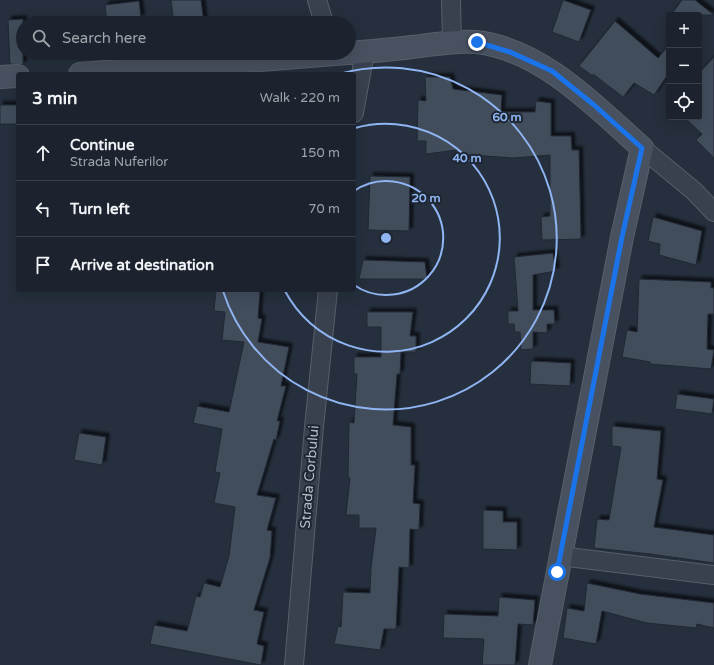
<!DOCTYPE html>
<html lang="en">
<head>
<meta charset="utf-8">
<style>
	body { margin:0; font-family:"Varela Round",sans-serif; background:#252b36; color:#f1f3f6 }
	.controls { position:absolute; right:12px; top:12px; display:grid; overflow:hidden; border-radius:4px; box-shadow:0 4px 16px #0002 }
	.controls button { width:36px; height:36px; display:grid; place-items:center; padding:0; border:0; border-bottom:1px solid #3a404a; background:#1c232e; color:#f1f3f6; font:20px sans-serif }
	.stop { position:absolute; width:12px; height:12px; margin:-9px; border:3px solid #1a73e8; border-radius:50%; background:#fff }
	.stop.end { background:#1a73e8; border-color:#fff; box-shadow:0 1px 4px #0008 }
	.list { margin:0; padding:0; list-style:none }
	h2 { display:flex; justify-content:space-between; align-items:center; height:52px; margin:0; padding:0 16px; font-size:17px }
	h2 small { font-size:13px; font-weight:400; color:#a0a4aa }
	.list li { display:grid; grid-template-columns:26px 1fr auto; gap:12px; align-items:center; box-sizing:border-box; height:56px; padding:0 16px; border-top:1px solid #3a404a }
	.list b { display:block; font-size:15px; white-space:nowrap }
	.list p { margin:0; font-size:13px; white-space:nowrap; color:#a0a4aa }
	.list em { font-size:13px; font-style:normal; color:#a0a4aa }
	.icon { flex:none; width:22px; height:22px; fill:none; stroke:currentColor; stroke-width:2; stroke-linecap:round; stroke-linejoin:round }
	.map { position:relative; flex:none; width:714px; height:665px; overflow:hidden }
	.search { position:absolute; background:#1c232e; box-shadow:0 4px 16px #0002; left:16px; top:16px; width:340px; height:44px; display:flex; align-items:center; gap:10px; box-sizing:border-box; padding:0 14px; border-radius:22px; color:#a0a4aa; font-size:15px }
	.panel { position:absolute; background:#1c232e; box-shadow:0 4px 16px #0002; left:16px; top:72px; width:340px; height:220px; border-radius:4px }
	.map>svg:first-child { display:block }
	.building { fill:#424d5c; stroke:#202835; filter:url(#shadow) }
	.lines { fill:none; stroke-linecap:round; stroke-linejoin:round }
	.street-casing { stroke:#575f6b; stroke-width:20 }
	.secondary-casing { stroke:#575f6b; stroke-width:24 }
	.street { stroke:#39414e; stroke-width:18 }
	.secondary { stroke:#485160; stroke-width:22 }
	.route { stroke:#1a73e8; stroke-width:5 }
	.ring { fill:none; stroke:#90b5f3; stroke-width:2 }
	.labels { text-anchor:middle; stroke-width:4; stroke-linejoin:round; paint-order:stroke }
	.street-label { font-size:14px; fill:#b5bdc8; stroke:#1e2633 }
	.centre { fill:#90b5f3; stroke:#1e2633; stroke-width:2 }
	.ring-label { font-size:12px; text-anchor:middle; font-weight:bold; fill:#90b5f3; stroke:#1e2633; stroke-width:4; stroke-linejoin:round; paint-order:stroke }
</style>
</head>
<body>
<div class="map">
<svg width="714" height="665" viewBox="0 0 714 665">
	<defs>
		<filter id="shadow"><feDropShadow dx="3.5" dy="-3.5" stdDeviation="1" flood-color="#0009"/></filter>
	</defs>
	<rect width="100%" height="100%" fill="#252f3d"/>
	<g class="building">
		<path d="M171,0h30l3,23h-30z"/>
		<path d="M563,0l28,10 -12,32 -27,-10z"/>
		<path d="M682,0h13l19,15h-43z"/>
		<path d="M139,1l2,17 -19,3v2h-15l-2,-18z"/>
		<path d="M23,19v46l-13,-1 -2,-44z"/>
		<path d="M615,21l43,37 11,-13v28l-15,22 -20,-12 -11,14 -30,-23v2l-14,-10z"/>
		<path d="M714,57v101l-18,-18 6,-6 -18,-17h15v-44z"/>
		<path d="M425,77h25l3,12 49,6 -1,17h34l1,-11 15,2v33h20l1,14h7l2,89 -39,1 -1,-23 9,-1v-61l-37,3 -57,-4 1,-4 -31,4v-13h-9l1,-41 8,1z"/>
		<rect x="0" y="105" width="18" height="19"/>
		<path d="M370,176l40,1 -1,54 -41,-1z"/>
		<path d="M653,217l49,14 -6,34 -37,-10 1,-11 -12,-3z"/>
		<path d="M553,253l3,18 -23,4v35h21l1,14h-8v9l-14,-1v17l-12,1 -1,-18h-5l-1,-8h-6v-13h10l-4,-54z"/>
		<path d="M363,260l62,2 2,17h-68z"/>
		<path d="M639,279l72,3v6h3v26h-6l-1,35 7,1 -3,19 -61,-5v-2l-28,-5 5,-27 10,2z"/>
		<path d="M216,290l44,1 -2,27 4,1 -4,23 31,5 -8,39h5l-9,35h3l-4,19 -2,-1 -17,56 19,3 -9,32 5,1 -2,27 -16,52 10,2 -7,32 7,2 -3,19 -111,-21 4,-19 33,6 9,-35 4,1 4,-14 16,4 9,-31 6,-49 -21,-4 6,-30 -5,-1 7,-43 -29,-6 4,-17 32,6 15,-70 -22,-2 3,-28 -11,-1z"/>
		<path d="M367,312h46l-3,24h6v16h-15l-1,22h-3l-4,51 18,2v38h4l-2,38 7,1 -1,26 -9,-1 -1,39 -10,-1 -3,62h-12l-4,21 -46,-6 4,-18 3,1 2,-35 27,1 1,-25 5,-40h-17v-13h-13l4,-37h-2l1,-56 5,1 3,-49h-3v-17h27v-30h-14z"/>
		<path d="M531,361l40,2 -1,23 -40,-2z"/>
		<path d="M677,394l37,5 -2,15 -37,-5z"/>
		<path d="M612,426l49,5 -4,48 6,1 -9,47 60,8v28l-64,-9 -56,-6 3,-29 12,1 12,-73 -9,-1z"/>
		<path d="M79,433l27,4 -4,28 -28,-5z"/>
		<path d="M483,510l20,1v11h14v28l-34,-1z"/>
		<path d="M587,583l53,11 74,9v25l-17,-4 -1,4 -49,-5 -45,-12 -6,33 -33,-6 4,-30 17,3z"/>
		<path d="M499,597l36,3 -2,25 -15,-1 -3,41h-33l2,-26 -41,-1 1,-24 54,2z"/>
	</g>
	<g class="lines">
		<g class="street-casing">
			<g id="street">
				<path d="M317,0l7,23"/>
				<path d="M451,0l1,42"/>
				<path d="M354,113l11,-61"/>
				<path d="M642,148l52,43 20,21"/>
				<path d="M560,556l154,19"/>
				<path d="M294,665l20,-238 14,-137"/>
			</g>
		</g>
		<g class="secondary-casing">
			<g id="secondary">
				<path d="M349,53c21,-2 42,-3 63,-6 21,-2 42,-7 64,-5 65,7 119,64 166,106l-20,89 -82,428"/>
				<path d="M80,74l268,-21"/>
				<path d="M0,77l18,-1"/>
			</g>
		</g>
		<use href="#street" class="street"/>
		<use href="#secondary" class="secondary"/>
	</g>
	<g class="lines">
		<path class="route" d="M477,42l33,10 42,19 42,34 48,43 -20,89 -65,335"/>
	</g>
	<g class="ring">
		<path d="M354 191A57 57 0 1 1 354 285"/>
		<path d="M355 128A114 114 0 1 1 285 291"/>
		<path d="M339 74A171 171 0 1 1 223 291"/>
	</g>
	<g class="labels">
		<g class="street-label">
			<text transform="translate(309 477) rotate(-85)" y="5">Strada Corbului</text>
		</g>
	</g>
	<circle cx="386" cy="238" r="6" class="centre"/>
	<g class="ring-label">
		<text x="507" y="121">60 m</text>
		<text x="467" y="162">40 m</text>
		<text x="426" y="202">20 m</text>
	</g>
</svg>
<div class="controls">
<button>+</button>
<button>−</button>
<button><svg class="icon" aria-label="locate" viewBox="0 0 24 24"><circle cx="12" cy="12" r="6"/><path d="M12 2v4M12 18v4M2 12h4M18 12h4"/></svg></button>
</div>
<div class="stop" style="left:557px;top:572px"></div>
<div class="stop end" style="left:477px;top:42px"></div>
<div class="search"><svg class="icon" aria-label="search" viewBox="0 0 24 24"><circle cx="10" cy="10" r="6"/><path d="M15 15l6 6"/></svg>Search here</div>
<section class="panel">
<h2>3 min<small>Walk · 220 m</small></h2>
<ul class="list">
<li><svg class="icon" aria-label="ahead" viewBox="0 0 24 24"><path d="M12 20V5M6 11l6-6 6 6"/></svg><div><b>Continue</b><p>Strada Nuferilor</p></div><em>150 m</em></li>
<li><svg class="icon" aria-label="left" viewBox="0 0 24 24"><path d="M17 20v-9H6M10 6l-5 5 5 5"/></svg><div><b>Turn left</b></div><em>70 m</em></li>
<li><svg class="icon" aria-label="arrive" viewBox="0 0 24 24"><path d="M6 21V4h12l-3 4 3 4H6"/></svg><div><b>Arrive at destination</b></div></li>
</ul>
</section>
</div>
</body>
</html>
